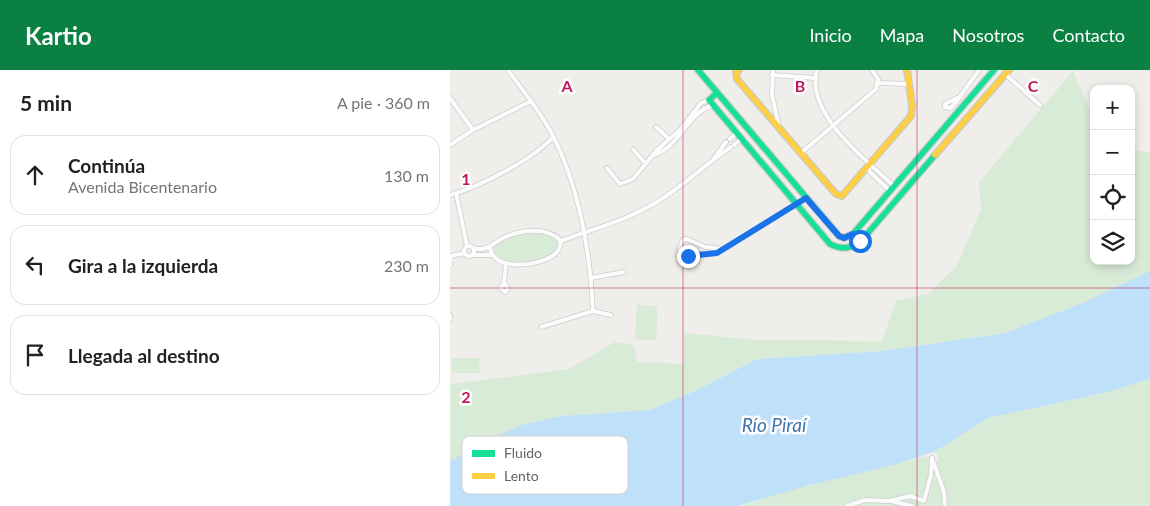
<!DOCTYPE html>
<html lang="es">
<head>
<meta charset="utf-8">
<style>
	body { margin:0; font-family:Lato,sans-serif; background:#f2f2f2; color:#202124 }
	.controls { position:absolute; right:15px; top:15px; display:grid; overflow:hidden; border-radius:10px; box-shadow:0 2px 8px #0003 }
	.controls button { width:45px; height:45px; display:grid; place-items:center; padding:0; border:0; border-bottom:1px solid #e0e0e0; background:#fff; color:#202124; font:25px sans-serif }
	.stop { position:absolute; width:15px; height:15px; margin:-11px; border:4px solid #1a73e8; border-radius:50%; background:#fff }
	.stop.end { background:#1a73e8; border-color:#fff; box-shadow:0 1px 5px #0008 }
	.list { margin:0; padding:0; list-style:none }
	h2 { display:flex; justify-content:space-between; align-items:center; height:65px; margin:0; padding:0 20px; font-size:21px }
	h2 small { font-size:16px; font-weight:400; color:#757577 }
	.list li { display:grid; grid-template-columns:32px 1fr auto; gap:15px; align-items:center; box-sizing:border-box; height:80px; margin:0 10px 10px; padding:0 10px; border:1px solid #e0e0e0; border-radius:15px }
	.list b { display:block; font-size:19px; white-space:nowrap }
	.list p { margin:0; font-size:16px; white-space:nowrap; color:#757577 }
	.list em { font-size:16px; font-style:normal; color:#757577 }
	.icon { flex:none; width:28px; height:28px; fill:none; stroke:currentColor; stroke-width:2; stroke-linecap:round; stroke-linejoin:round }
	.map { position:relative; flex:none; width:700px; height:436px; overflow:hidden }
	header { display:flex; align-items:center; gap:30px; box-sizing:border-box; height:70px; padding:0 25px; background:#0b8043; color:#fff }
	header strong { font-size:24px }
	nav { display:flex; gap:28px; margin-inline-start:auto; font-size:18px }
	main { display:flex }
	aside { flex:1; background:#fff }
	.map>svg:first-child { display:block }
	.green { fill:#d8ebd6 }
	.water { fill:#bfe0f9 }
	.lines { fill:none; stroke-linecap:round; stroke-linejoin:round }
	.street-casing { stroke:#cbcccc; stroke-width:5.5 }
	.fast-casing { stroke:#cacacb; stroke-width:8 }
	.slow-casing { stroke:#cacacb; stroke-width:8 }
	.street { stroke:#fdfcfc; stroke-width:4 }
	.fast { stroke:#16e098; stroke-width:5.5 }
	.slow { stroke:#ffcf43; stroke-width:5.5 }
	.route { stroke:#1a73e8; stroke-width:6 }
	.grid { fill:none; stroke:#c2185b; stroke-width:1; stroke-opacity:0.55 }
	.labels { text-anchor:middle; stroke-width:5; stroke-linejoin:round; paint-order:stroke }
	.water-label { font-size:19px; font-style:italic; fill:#4174aa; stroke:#fff }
	.key { fill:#fff; stroke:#cfd0d2; stroke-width:1 }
	.key-label { font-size:14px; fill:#5f6368 }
	.grid-label { font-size:16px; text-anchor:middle; font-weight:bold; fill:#c2185b; stroke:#fff; stroke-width:5; stroke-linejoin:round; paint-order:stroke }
</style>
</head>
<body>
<header>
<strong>Kartio</strong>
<nav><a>Inicio</a><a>Mapa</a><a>Nosotros</a><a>Contacto</a></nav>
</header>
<main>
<aside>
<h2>5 min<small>A pie · 360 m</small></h2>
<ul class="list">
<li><svg class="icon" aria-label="ahead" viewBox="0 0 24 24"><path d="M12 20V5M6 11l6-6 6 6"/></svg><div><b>Continúa</b><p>Avenida Bicentenario</p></div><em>130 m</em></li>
<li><svg class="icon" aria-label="left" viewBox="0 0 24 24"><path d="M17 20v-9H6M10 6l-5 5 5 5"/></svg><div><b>Gira a la izquierda</b></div><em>230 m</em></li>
<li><svg class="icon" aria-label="arrive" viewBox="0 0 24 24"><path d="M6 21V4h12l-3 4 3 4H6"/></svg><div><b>Llegada al destino</b></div></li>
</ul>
</aside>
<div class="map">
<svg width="700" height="436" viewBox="0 0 700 436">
	<rect width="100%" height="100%" fill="#efeeea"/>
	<g class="green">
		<path d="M623,1l21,49v141h37v-112l19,4v118l-71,34 -74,28 -123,18 -125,8 -60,31 -47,20 -89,6 -66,20 -45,26v-78l119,-15 46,-27 18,3 4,17 47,2v-31l72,7 126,1 14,-40 32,-7 29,-28 24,-57 -2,-27z"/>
		<path d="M82,163l16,1 9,5v9c-13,16 -46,18 -63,8l-2,-6c6,-13 27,-15 40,-17z"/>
		<path d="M187,235l21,1 -2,34 -21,-1z"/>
		<path d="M2,288h27l1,15h-28z"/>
		<path d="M700,309v127h-204l-3,-25 -7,-17 2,-4 -2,-9 52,-33 120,-26z"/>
		<path d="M478,386c9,12 0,30 -3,43l-3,1c-8,-6 -17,-4 -26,-1l15,-3 13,6 3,-4 3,-17 4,-3 7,7 3,21h-31l-20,-5 1,-2 -29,1 -20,6h-103l49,-16z"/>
		<path d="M438,431l22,5h-60l12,-4z"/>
	</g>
	<path class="water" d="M700,201v108l-42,13 -120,26 -52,33 -42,14 -88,21 -68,20h-288v-44l26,-17 46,-20 39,-9 89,-6 47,-20 60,-31 125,-8 123,-18 73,-28z"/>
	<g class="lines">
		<g class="street-casing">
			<g id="street">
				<path d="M58,0c16,22 33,42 45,66 27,53 37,117 40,175"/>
				<path d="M323,0l-1,25 7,32"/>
				<path d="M367,0c-12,44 49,90 77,116"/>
				<path d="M555,4l35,31"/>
				<path d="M322,5l43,3"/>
				<path d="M428,13l32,1"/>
				<path d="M0,28l23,32"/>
				<path d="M507,28l-12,6v3l5,1 3,-2 26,-36"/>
				<path d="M206,57l13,12"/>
				<path d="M280,69l6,-6"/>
				<path d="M0,75l23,-15 58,-29"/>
				<path d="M284,75l7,-6"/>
				<path d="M183,79l12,14"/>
				<path d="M351,83l75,-64 2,-10 -6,-9"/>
				<path d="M204,85c26,-8 34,-43 59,-50"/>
				<path d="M264,88l12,-16"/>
				<path d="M418,95l2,7 20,19"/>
				<path d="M157,98l13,16 13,-5 24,-29 24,-21 20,-26 8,-3"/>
				<path d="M6,123l11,53"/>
				<path d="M0,125c29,-8 84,-36 103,-58"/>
				<path d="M111,171c34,-13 68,-21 99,-41 25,-16 46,-36 71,-53"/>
				<circle cx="19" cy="181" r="5"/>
				<path d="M23,178c15,4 19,-5 32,-11 17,-7 43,-11 56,4"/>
				<path d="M40,178c3,25 55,18 67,4 3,-3 3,-7 4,-11"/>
				<path d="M273,179l-18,-2 -18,-8 -4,1 -4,9 9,7 29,-3 89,-55"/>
				<path d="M21,185h20"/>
				<path d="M0,186l15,-3"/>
				<path d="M0,195l1,-9"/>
				<path d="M141,208l33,-6"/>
				<path d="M54,214l-4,4 5,4 3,-3 -4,-7 2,-18"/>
				<path d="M0,245v5"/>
				<path d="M91,257l52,-16 18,4"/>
				<path d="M483,391l11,31 1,14"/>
				<path d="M441,431l21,5"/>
				<path d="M397,436l18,-6 24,1 21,-5 14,5 7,-26 1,-17"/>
			</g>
		</g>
		<g class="fast-casing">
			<g id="fast">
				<path d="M248,0l141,166 5,2 9,-4 141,-164"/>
				<path d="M267,23l-8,7 121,144c12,6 20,5 31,-3l74,-86"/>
			</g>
		</g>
		<g class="slow-casing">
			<g id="slow">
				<path d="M289,0l-3,2 1,7 99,115 6,2 69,-80 1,-11 -5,-35"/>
				<path d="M485,85l74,-85"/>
			</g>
		</g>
		<use href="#street" class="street"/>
		<use href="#fast" class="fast"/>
		<use href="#slow" class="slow"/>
	</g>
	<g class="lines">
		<path class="route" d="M238,186l29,-3 89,-55 33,38 5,2 9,-4 7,7"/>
	</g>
	<path class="grid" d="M233,0v436M467,0v436M0,218h700"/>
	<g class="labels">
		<g class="water-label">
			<text x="324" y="362">Río Piraí</text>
		</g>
	</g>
	<rect x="12" y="366" width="166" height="58" rx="8" class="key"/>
	<rect x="22" y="380" width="23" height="7" fill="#16e098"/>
	<rect x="22" y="403" width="23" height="6" fill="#ffcf43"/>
	<g class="key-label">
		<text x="54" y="388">Fluido</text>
		<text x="54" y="411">Lento</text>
	</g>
	<g class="grid-label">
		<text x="117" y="22">A</text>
		<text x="350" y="22">B</text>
		<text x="583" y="22">C</text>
		<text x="16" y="115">1</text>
		<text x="16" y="333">2</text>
	</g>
</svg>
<div class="controls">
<button>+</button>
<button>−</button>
<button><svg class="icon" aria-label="locate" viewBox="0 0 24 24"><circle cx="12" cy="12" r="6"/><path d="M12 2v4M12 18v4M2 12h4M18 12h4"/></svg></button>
<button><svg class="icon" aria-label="layers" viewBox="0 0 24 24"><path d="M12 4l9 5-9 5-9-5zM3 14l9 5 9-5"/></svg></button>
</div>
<div class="stop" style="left:410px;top:171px"></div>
<div class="stop end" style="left:238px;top:186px"></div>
</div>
</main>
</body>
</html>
